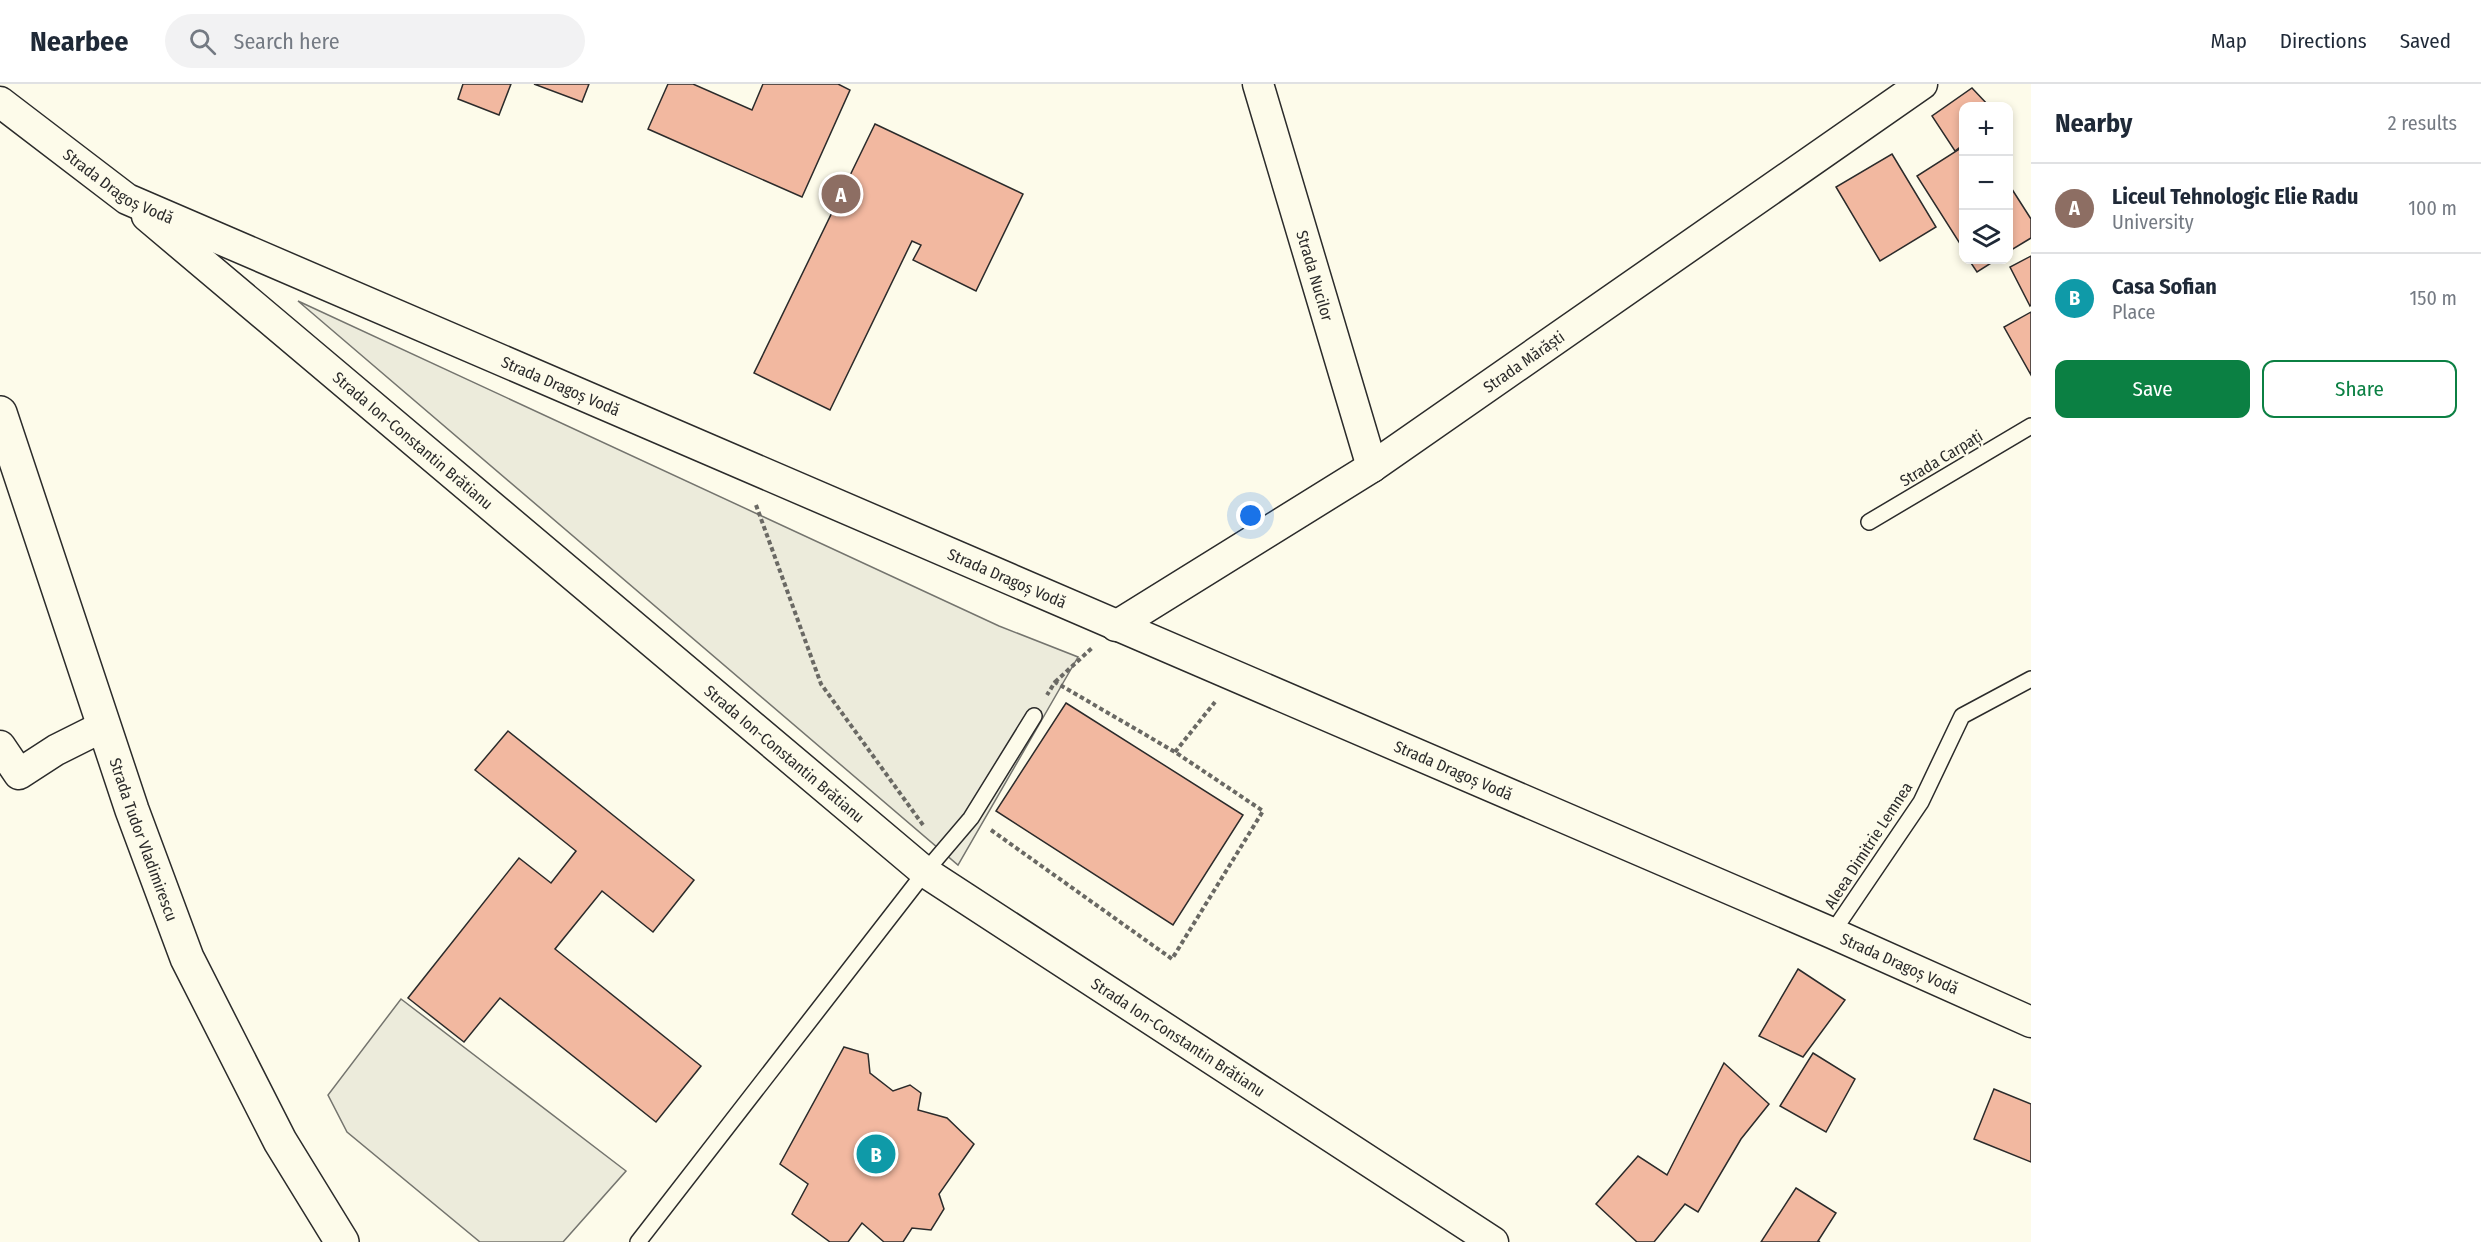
<!DOCTYPE html>
<html lang="en">
<head>
<meta charset="utf-8">
<style>
	body { margin:0; font-family:"Fira Sans Condensed",sans-serif; background:#f2f2f3; color:#1f2937 }
	.controls { position:absolute; right:18px; top:18px; display:grid; overflow:hidden; border-radius:12px; box-shadow:0 3px 9px #0003 }
	.controls button { width:54px; height:54px; display:grid; place-items:center; padding:0; border:0; border-bottom:2px solid #e0e1e3; background:#fff; color:#1f2937; font:30px sans-serif }
	.you { position:absolute; left:1251px; top:432px; width:21px; height:21px; margin:-15px; border:4px solid #fff; border-radius:50%; background:#1a73e8; box-shadow:0 0 0 9px #1a73e833 }
	.badge { display:grid; place-items:center; width:39px; height:39px; border-radius:50%; background:#0b8043; color:#fff; font-size:20px; font-weight:700 }
	.pin { position:absolute; translate:-50% -50%; border:3px solid #fff; box-shadow:0 2px 6px #0006 }
	.list { margin:0; padding:0; list-style:none }
	h2 { display:flex; justify-content:space-between; align-items:center; height:78px; margin:0; padding:0 24px; font-size:26px }
	h2 small { font-size:20px; font-weight:400; color:#747a83 }
	.list li { display:grid; grid-template-columns:39px 1fr auto; gap:18px; align-items:center; box-sizing:border-box; height:90px; padding:0 24px; border-top:2px solid #e0e1e3 }
	.list b { display:block; font-size:22px; white-space:nowrap }
	.list p { margin:0; font-size:20px; white-space:nowrap; color:#747a83 }
	.list em { font-size:20px; font-style:normal; color:#747a83 }
	.actions { display:flex; gap:12px; padding:18px 24px }
	.actions a { flex:1; padding:14px 0; border:2px solid #0b8043; border-radius:12px; text-align:center; font-size:21px; color:#0b8043 }
	.actions .main { background:#0b8043; color:#fff }
	.icon { flex:none; width:33px; height:33px; fill:none; stroke:currentColor; stroke-width:2; stroke-linecap:round; stroke-linejoin:round }
	.map { position:relative; flex:none; width:2031px; height:1158px; overflow:hidden }
	header { display:flex; align-items:center; gap:36px; box-sizing:border-box; height:84px; padding:0 30px; background:#fff; border-bottom:2px solid #e0e1e3 }
	header strong { font-size:28px }
	nav { display:flex; gap:33px; margin-inline-start:auto; font-size:21px }
	.search { width:420px; height:54px; background:#f2f2f3; display:flex; align-items:center; gap:15px; box-sizing:border-box; padding:0 21px; border-radius:33px; color:#747a83; font-size:22px }
	main { display:flex }
	aside { flex:1; background:#fff }
	.map>svg:first-child { display:block }
	.green { fill:#ecebdb; stroke:#74746e; stroke-width:1.5 }
	.building { fill:#f2b8a0; stroke:#2b2b2b; stroke-width:1.5 }
	.lines { fill:none; stroke-linecap:round; stroke-linejoin:round }
	.lane-casing { stroke:#2b2b2b; stroke-width:18 }
	.street-casing { stroke:#2b2b2b; stroke-width:33 }
	.primary-casing { stroke:#2b2b2b; stroke-width:36 }
	.path { stroke:#6a6964; stroke-width:4; stroke-dasharray:4.5 3; stroke-linecap:butt }
	.lane { stroke:#fdfbea; stroke-width:15 }
	.street { stroke:#fdfbea; stroke-width:30 }
	.primary { stroke:#fdfbea; stroke-width:33 }
	.labels { text-anchor:middle; stroke-width:4.5; stroke-linejoin:round; paint-order:stroke }
	.street-label { font-size:16px; fill:#2b2b2b; stroke:#fdfbea }
</style>
</head>
<body>
<header>
<strong>Nearbee</strong>
<div class="search"><svg class="icon" aria-label="search" viewBox="0 0 24 24"><circle cx="10" cy="10" r="6"/><path d="M15 15l6 6"/></svg>Search here</div>
<nav><a>Map</a><a>Directions</a><a>Saved</a></nav>
</header>
<main>
<div class="map">
<svg width="2031" height="1158" viewBox="0 0 2031 1158">
	<rect width="100%" height="100%" fill="#fdfbea"/>
	<g class="green">
		<path d="M298,217l701,325 79,31 -120,208z"/>
		<path d="M401,915l225,172 -63,71h-83l-133,-110 -19,-37z"/>
	</g>
	<g class="building">
		<path d="M463,0h48l-12,31 -41,-16z"/>
		<path d="M534,0h55l-7,18z"/>
		<path d="M668,0h25l59,26 11,-26h75l12,6 -48,107 -154,-68z"/>
		<path d="M1972,4l17,18h-25v38l-9,7 -23,-35z"/>
		<path d="M875,40l148,70 -47,97 -63,-31 8,-15 -9,-4 -82,169 -76,-37z"/>
		<path d="M1964,62v104l-47,-74z"/>
		<path d="M1892,70l44,73 -56,34 -44,-74z"/>
		<path d="M2008,99l23,36v19l-23,14z"/>
		<path d="M2031,172v49l-1,1 -20,-39z"/>
		<path d="M1969,176h27l-19,12z"/>
		<path d="M2031,228v63l-27,-48z"/>
		<path d="M1066,619l177,112 -70,110 -177,-114z"/>
		<path d="M508,647l186,149 -41,52 -51,-41 -47,58 146,117 -45,56 -156,-124 -36,44 -56,-44 111,-140 32,25 25,-32 -101,-81z"/>
		<path d="M1798,885l47,31 -42,57 -44,-21z"/>
		<path d="M844,963l24,7 2,19 23,18 17,-6 11,8 -3,17 29,8 27,26 -35,50 5,15 -13,21 -19,-2 -9,14h-19l-22,-19 -14,19h-18l-38,-28 16,-30 -28,-20z"/>
		<path d="M1813,969l42,26 -29,53 -46,-26z"/>
		<path d="M1724,979l45,41 -28,35 -43,73 -13,-8 -31,38h-17l-41,-38 42,-48 29,19z"/>
		<path d="M1994,1005l37,15v58l-57,-23z"/>
		<path d="M1796,1104l40,25 -18,28 2,1h-59z"/>
	</g>
	<g class="lines">
		<g class="lane-casing">
			<g id="lane">
				<path d="M1869,438l162,-96"/>
				<path d="M1832,849l89,-131 41,-86 69,-37"/>
				<path d="M638,1158l287,-370 46,-54 63,-102"/>
			</g>
		</g>
		<g class="street-casing">
			<g id="street">
				<path id="s1" d="M1258,0l114,383"/>
				<path id="s2" d="M0,18l127,97 1705,734 199,89"/>
				<path id="s3" d="M147,132l778,656 568,370"/>
				<path id="s4" d="M1116,542l256,-159 550,-383"/>
				<path d="M0,662l19,28 37,-24 48,-24"/>
			</g>
		</g>
		<g class="primary-casing">
			<g id="primary">
				<path id="s5" d="M0,329l132,397 55,148 93,183 62,101"/>
			</g>
		</g>
		<g class="path">
			<path d="M756,421l65,179 102,141"/>
			<path d="M1055,598l37,-34"/>
			<path d="M1175,668l40,-50"/>
			<path d="M991,746l181,129 91,-148 -88,-59 -120,-70 -8,13"/>
		</g>
		<use href="#lane" class="lane"/>
		<use href="#street" class="street"/>
		<use href="#primary" class="primary"/>
	</g>
	<g class="labels">
		<g class="street-label">
			<text dy="6" stroke="none"><textPath href="#s2" startOffset="146">Strada Dragoș Vodă</textPath></text>
			<text dy="6" stroke="none"><textPath href="#s1" startOffset="200">Strada Nucilor</textPath></text>
			<text dy="6" stroke="none"><textPath href="#s4" startOffset="486">Strada Mărăști</textPath></text>
			<text dy="6" stroke="none"><textPath href="#s2" startOffset="632">Strada Dragoș Vodă</textPath></text>
			<text dy="6" stroke="none"><textPath href="#s3" startOffset="348">Strada Ion-Constantin Brătianu</textPath></text>
			<text transform="translate(1941 374) rotate(-31)" y="6">Strada Carpați</text>
			<text dy="6" stroke="none"><textPath href="#s2" startOffset="1118">Strada Dragoș Vodă</textPath></text>
			<text dy="6" stroke="none"><textPath href="#s3" startOffset="834">Strada Ion-Constantin Brătianu</textPath></text>
			<text dy="6" stroke="none"><textPath href="#s2" startOffset="1604">Strada Dragoș Vodă</textPath></text>
			<text dy="6" stroke="none"><textPath href="#s5" startOffset="450">Strada Tudor Vladimirescu</textPath></text>
			<text transform="translate(1868 761) rotate(-57)" y="6">Aleea Dimitrie Lemnea</text>
			<text dy="6" stroke="none"><textPath href="#s2" startOffset="2090">Strada Dragoș Vodă</textPath></text>
			<text dy="6" stroke="none"><textPath href="#s3" startOffset="1320">Strada Ion-Constantin Brătianu</textPath></text>
		</g>
	</g>
</svg>
<div class="controls">
<button>+</button>
<button>−</button>
<button><svg class="icon" aria-label="layers" viewBox="0 0 24 24"><path d="M12 4l9 5-9 5-9-5zM3 14l9 5 9-5"/></svg></button>
</div>
<div class="you"></div>
<div class="pin badge" style="left:841px;top:110px;background:#8d6e63">A</div>
<div class="pin badge" style="left:876px;top:1070px;background:#0f9aa8">B</div>
</div>
<aside>
<h2>Nearby<small>2 results</small></h2>
<ul class="list">
<li><span class="badge" style="background:#8d6e63">A</span><div><b>Liceul Tehnologic Elie Radu</b><p>University</p></div><em>100 m</em></li>
<li><span class="badge" style="background:#0f9aa8">B</span><div><b>Casa Sofian</b><p>Place</p></div><em>150 m</em></li>
</ul>
<div class="actions"><a class="main">Save</a><a>Share</a></div>
</aside>
</main>
</body>
</html>
